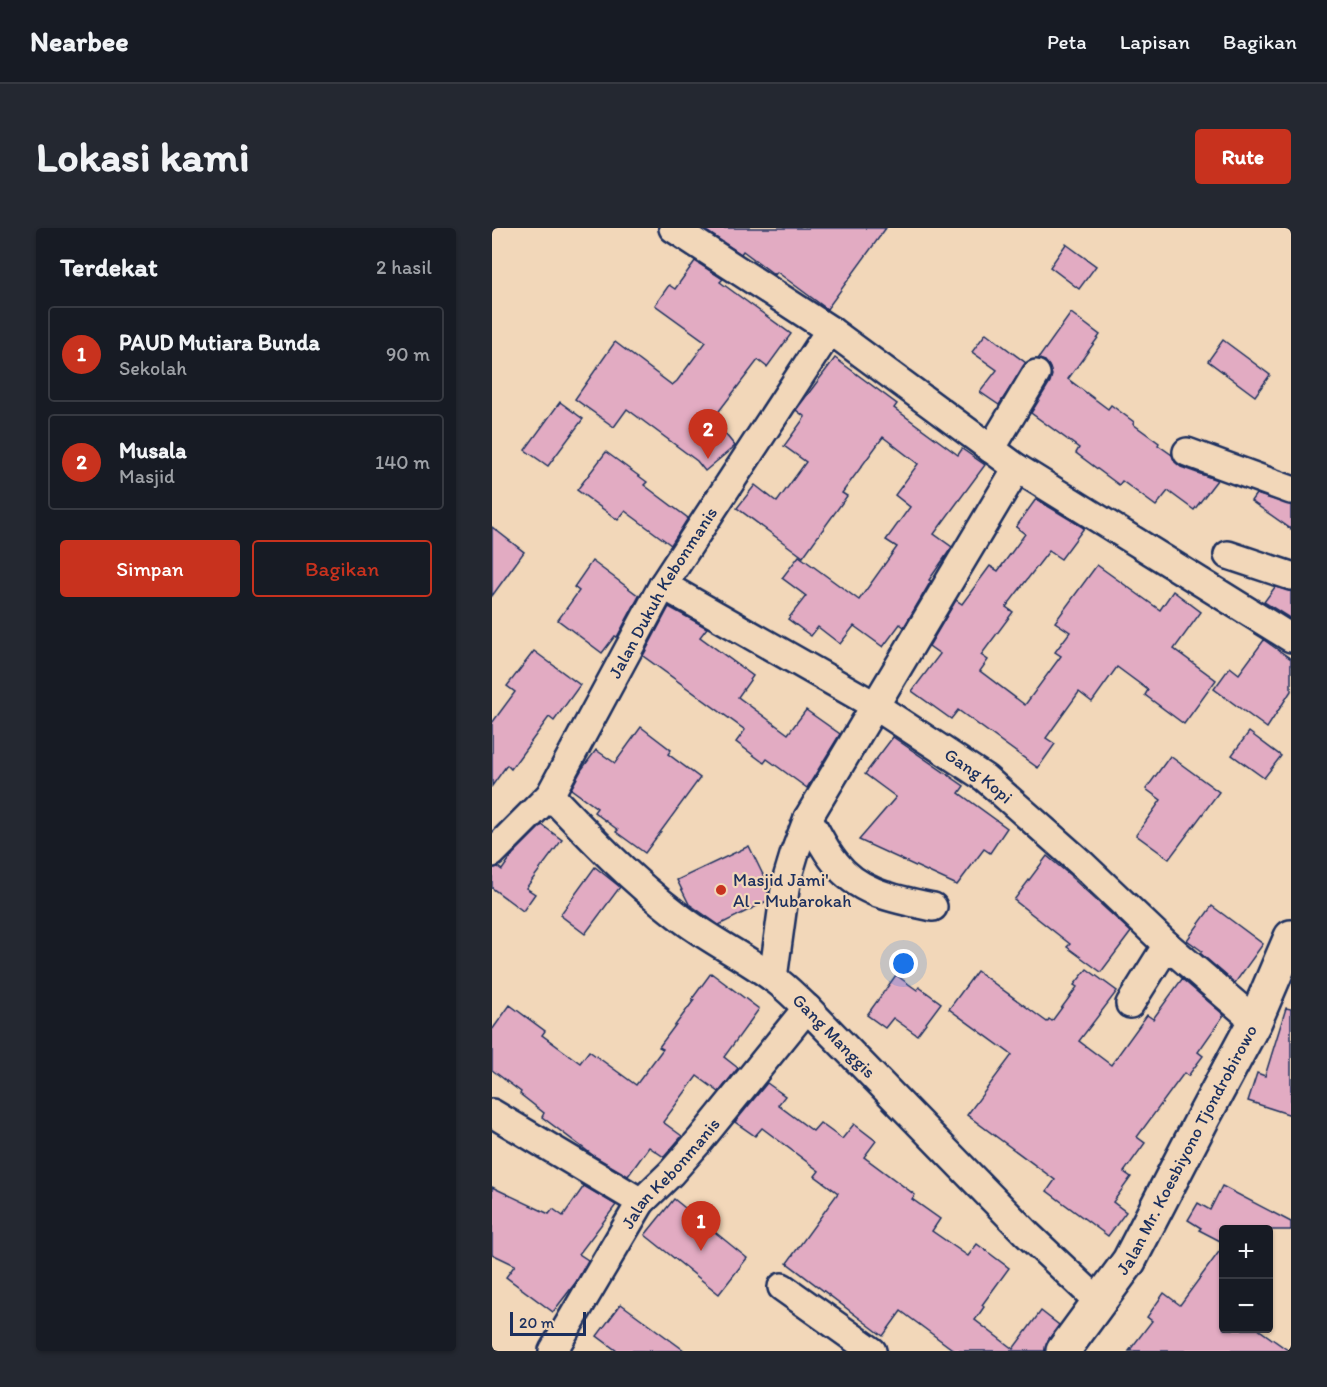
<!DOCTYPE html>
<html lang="id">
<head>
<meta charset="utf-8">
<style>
	body { margin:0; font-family:Itim,sans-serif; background:#242831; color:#f1f3f6 }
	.controls { position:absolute; right:18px; bottom:18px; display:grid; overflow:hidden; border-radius:6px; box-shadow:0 2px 4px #0004 }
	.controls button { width:54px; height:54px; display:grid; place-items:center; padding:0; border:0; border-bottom:2px solid #363941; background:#171b24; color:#f1f3f6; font:30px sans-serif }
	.scale { position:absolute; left:18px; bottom:15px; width:76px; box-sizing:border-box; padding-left:6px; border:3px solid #1b2f5e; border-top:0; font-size:16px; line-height:21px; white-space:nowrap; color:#1b2f5e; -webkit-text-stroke:4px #f2d7b9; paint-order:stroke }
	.you { position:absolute; left:412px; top:736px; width:21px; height:21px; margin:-15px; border:4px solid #fff; border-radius:50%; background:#1a73e8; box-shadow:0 0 0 9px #1a73e833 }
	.badge { display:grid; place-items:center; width:39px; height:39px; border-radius:50%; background:#c8321e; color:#fff; font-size:20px; font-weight:700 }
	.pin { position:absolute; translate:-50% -50px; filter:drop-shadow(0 2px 3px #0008) }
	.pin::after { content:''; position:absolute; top:32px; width:21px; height:18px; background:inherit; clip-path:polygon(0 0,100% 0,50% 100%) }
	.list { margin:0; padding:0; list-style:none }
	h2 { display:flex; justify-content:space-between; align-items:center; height:78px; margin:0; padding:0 24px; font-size:26px }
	h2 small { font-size:20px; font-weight:400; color:#9ea1a6 }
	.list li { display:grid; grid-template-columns:39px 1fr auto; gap:18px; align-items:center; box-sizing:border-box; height:96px; margin:0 12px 12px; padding:0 12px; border:2px solid #363941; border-radius:6px }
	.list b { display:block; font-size:22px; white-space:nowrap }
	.list p { margin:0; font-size:20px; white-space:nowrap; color:#9ea1a6 }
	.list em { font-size:20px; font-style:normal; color:#9ea1a6 }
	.actions { display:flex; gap:12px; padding:18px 24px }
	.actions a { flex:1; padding:14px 0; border:2px solid #c8321e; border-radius:6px; text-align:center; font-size:21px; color:#c8321e }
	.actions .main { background:#c8321e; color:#fff }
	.map { position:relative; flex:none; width:799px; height:1123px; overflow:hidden; border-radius:6px }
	header { display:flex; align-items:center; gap:36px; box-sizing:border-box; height:84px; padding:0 30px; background:#171b24; border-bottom:2px solid #363941 }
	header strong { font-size:28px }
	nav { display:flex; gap:33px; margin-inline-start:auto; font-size:21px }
	.intro { display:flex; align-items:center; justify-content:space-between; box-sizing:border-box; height:144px; padding:0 36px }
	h1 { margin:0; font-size:42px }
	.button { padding:15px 27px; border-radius:6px; background:#c8321e; color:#fff; font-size:21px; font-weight:700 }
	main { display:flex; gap:36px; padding:0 36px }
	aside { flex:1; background:#171b24; border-radius:6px; box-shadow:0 2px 4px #0004 }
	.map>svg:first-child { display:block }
	.building { fill:#e2abc2; stroke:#1b2f5e; stroke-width:1.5 }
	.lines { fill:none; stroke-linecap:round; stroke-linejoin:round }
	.street-casing { stroke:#1b2f5e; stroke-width:32 }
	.secondary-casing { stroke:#1b2f5e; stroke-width:38 }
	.street { stroke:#f2d7b9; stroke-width:27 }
	.secondary { stroke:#f2d7b9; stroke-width:33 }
	.poi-dot { fill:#c8321e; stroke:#f2d7b9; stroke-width:2 }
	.labels { text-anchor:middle; stroke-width:4.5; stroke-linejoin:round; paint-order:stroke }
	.street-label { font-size:18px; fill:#1b2f5e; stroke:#f2d7b9 }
	.poi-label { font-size:18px; fill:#1b2f5e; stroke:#f2d7b9; text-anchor:start }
</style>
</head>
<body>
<header>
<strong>Nearbee</strong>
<nav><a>Peta</a><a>Lapisan</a><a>Bagikan</a></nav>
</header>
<div class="intro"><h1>Lokasi kami</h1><a class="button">Rute</a></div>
<main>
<aside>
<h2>Terdekat<small>2 hasil</small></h2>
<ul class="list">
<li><span class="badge">1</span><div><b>PAUD Mutiara Bunda</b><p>Sekolah</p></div><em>90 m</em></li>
<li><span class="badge">2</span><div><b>Musala</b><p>Masjid</p></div><em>140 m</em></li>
</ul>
<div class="actions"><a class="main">Simpan</a><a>Bagikan</a></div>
</aside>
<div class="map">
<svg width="799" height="1123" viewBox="0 0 799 1123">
	<rect width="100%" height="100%" fill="#f2d7b9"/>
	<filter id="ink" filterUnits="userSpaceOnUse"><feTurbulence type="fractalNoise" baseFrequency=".0167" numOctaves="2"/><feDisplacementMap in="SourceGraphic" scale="12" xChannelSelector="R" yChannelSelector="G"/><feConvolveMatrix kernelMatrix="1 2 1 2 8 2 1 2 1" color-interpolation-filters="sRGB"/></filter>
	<g filter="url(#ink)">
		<g class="building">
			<path d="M210,0h184l-59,81 -50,-37 -2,3 -32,-24 -2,3z"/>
			<path d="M574,16l30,22 -17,23 -29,-22z"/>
			<path d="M203,33l28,18 -3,3 71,52 -24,33 -9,-7 -45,59 22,27 -30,25 -8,-10 -70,-52 -13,18 -39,-28 40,-57 57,43 5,-4 29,-39 -51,-37 14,-20 6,4z"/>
			<path d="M579,85l29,22 -32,44 40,30 3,-4 23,17 -1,2 26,19 -1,2 14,10 3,7 6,5 36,13 -23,30 -26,-19 -12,15 -34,-25 -3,4 -43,-32 3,-5 -48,-35 19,-31 2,-7 -3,-9 -4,-5 -7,-2z"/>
			<path d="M494,105l40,30 -27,42 -19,-13 17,-22 -25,-18z"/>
			<path d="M731,112l47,35 -15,21 -47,-35z"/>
			<path d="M343,130l62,46 -3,4 64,47 4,-6 23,16 -51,69 18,13 -23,33 2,1 -27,46 -4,-3 -17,23 -29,-21 -14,18 -22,-17 -7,9 -23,-17 18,-23 -24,-18 17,-22 60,44 38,-53 -11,-7 24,-33 -15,-12 23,-31 -35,-27 -41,56 5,3 -44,61 -66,-49 18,-23 22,17 29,-40 -22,-16 21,-29 -9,-7z"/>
			<path d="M68,174l23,17 -35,47 -23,-16z"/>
			<path d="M114,224l41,30 -3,3 44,33 -17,27 -46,-34 -7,9 -41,-30z"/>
			<path d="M764,266l35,11v24l-40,-28z"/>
			<path d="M544,271l48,29 -23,31 -12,-8 -43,56 7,5 -32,43 7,5 -8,11 45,34 36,-49 -6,-4 15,-20 -15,-10 42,-57 63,45 13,-19 28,21 -27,37 42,31 -32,44 -39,-29 3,-5 -31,-23 -25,35 -13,-10 -33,46 9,6 -17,24 -80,-58 -7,9 -39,-28 28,-37 -11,-8 27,-46 6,4 28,-38 8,5 27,-37 -9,-7z"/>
			<path d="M0,299l32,25 -32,44z"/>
			<path d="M100,333l47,35 -22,41 -2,-1 -13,17 -44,-33 21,-29 -5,-4z"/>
			<path d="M783,359l16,4v28l-27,-17z"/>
			<path d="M177,379l38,21 -7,9 53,39 -15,21 50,37 18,-24 34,24 -33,54 -40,-29 -3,4 -28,-21 9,-12 -102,-74z"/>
			<path d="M772,412l27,19v32l-24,37 -53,-39 16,-22 9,7z"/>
			<path d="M42,423l46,34 -26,36 -5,-4 -38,52 -4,-4 -15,21v-63l23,-31 -8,-6z"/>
			<path d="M149,499l30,23 -3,4 32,24 -55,75 -29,-21 2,-2 -24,-18 3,-4 -26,-19 11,-20 14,-19 19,13z"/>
			<path d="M757,504l32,24 -17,22 -32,-23z"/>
			<path d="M401,509l71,49 -5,7 48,35 -17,25 -6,-4 -27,36 -98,-45 37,-43 -31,-23z"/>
			<path d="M678,528l49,36 -50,67 -33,-24 25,-35 -15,-11z"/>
			<path d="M50,597l20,15 -36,48 9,6 -12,17 -31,-23v-20l6,-1 4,3 11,-16z"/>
			<path d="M257,618l20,41 -2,14 -48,24 -30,-21 -12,-24z"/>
			<path d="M555,628l24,20v1l60,55 -30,40 -34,-25 3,-3 -56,-44z"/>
			<path d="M103,639l25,20 -35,47 -25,-19z"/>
			<path d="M720,678l51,38 -28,39 -35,-30 2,-2 -15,-11z"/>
			<path d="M595,741l30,22 -38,50 32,24 36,-50 6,4 29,-40 42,36 -26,37 5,4 -15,20 -4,-3 -47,64 8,6 -21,29 7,5 -18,25 13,10 -18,24 -61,-45 8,-11 -88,-65 45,-60 -63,-46 28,-38 70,51 2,-3 3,2 25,-34 -3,-2z"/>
			<path d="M219,745l48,36 -35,48 14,11 -19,24 -22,-16 -34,46 19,14 -18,21 -15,-10 -21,29 -34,-20 -52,-39 2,-4 -24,-19 1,-2 -29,-22v-40l18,-25 35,26 -3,4 38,28 9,-12 47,34 27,-36 -4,-2 35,-47 -2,-1z"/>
			<path d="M404,747l21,15 2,-3 22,16 -24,32 -24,-17 -8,10 -18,-13z"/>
			<path d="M794,780l5,1v106l-43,-14 9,-28 8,3z"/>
			<path d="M275,855l18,13 -7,9 35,26 7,-8 22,16 12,-15 22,17 -12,16 51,38 -3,4 28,20 -8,12 36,25 9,-12 32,24 -27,37 2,2 -9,13 38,29 28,-38 18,14 -11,15 -3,11h-90l-54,-40 -18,25 -96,-73 51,-70 -23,-17 4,-5 -57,-43 -7,8 -20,-14z"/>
			<path d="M92,958l32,19 -37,49 9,6 -12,22 -23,30 -47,-35 9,-12 -23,-11v-67l57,27 4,-5 10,7z"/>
			<path d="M730,958l69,36v8h-67v13l-25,-13 2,-2 -13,-8 10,-17 12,7z"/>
			<path d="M182,971l73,59 -28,36 -74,-59z"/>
			<path d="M732,1017v84h34l31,22h-160l23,-30 -5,-4 17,-24 16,12z"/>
			<path d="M129,1076l64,47h-68l-20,-15z"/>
		</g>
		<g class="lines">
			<g class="street-casing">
				<g id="street">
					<path d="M181,0l157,102 187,138 274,170"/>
					<path d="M499,221l45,-75"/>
					<path d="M695,224l104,38"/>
					<path d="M736,327l63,21"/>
					<path id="s1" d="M171,357l211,120 111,73 97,86 85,81 88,76"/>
					<path id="s2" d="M58,567c40,42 81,85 127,120 30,24 65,40 96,63 12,8 23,20 34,30l220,226 71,67"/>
					<path d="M316,590c9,14 16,31 27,44 24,32 61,37 98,45"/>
					<path id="s3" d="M0,625l58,-58 113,-210 167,-255"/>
					<path d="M281,750l13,-96 9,-30 13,-34 209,-350"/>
					<path d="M638,776l37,-59"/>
					<path d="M0,885l149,89"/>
					<path d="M290,1059l90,64"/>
					<path id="s4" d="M61,1123l88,-149 30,-29 29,-33 107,-132"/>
				</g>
			</g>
			<g class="secondary-casing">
				<g id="secondary">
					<path id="s5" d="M571,1123l66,-90 74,-143 52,-97 36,-84"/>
				</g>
			</g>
			<use href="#street" class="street"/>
			<use href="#secondary" class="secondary"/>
		</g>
	</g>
	<circle class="poi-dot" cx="229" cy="662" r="6"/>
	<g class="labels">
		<g class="street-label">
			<text dy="6" stroke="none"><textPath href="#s3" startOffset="314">Jalan Dukuh Kebonmanis</textPath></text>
			<text dy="6" stroke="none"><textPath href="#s1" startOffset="369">Gang Kopi</textPath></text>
			<text dy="6" stroke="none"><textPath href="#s2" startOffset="374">Gang Manggis</textPath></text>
			<text dy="6" stroke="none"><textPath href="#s5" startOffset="237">Jalan Mr. Koesbiyono Tjondrobirowo</textPath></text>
			<text dy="6" stroke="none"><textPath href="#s4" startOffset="214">Jalan Kebonmanis</textPath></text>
		</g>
		<g class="poi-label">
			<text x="241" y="658">Masjid Jami'<tspan x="241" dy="21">Al - Mubarokah</tspan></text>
		</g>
	</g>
</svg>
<div class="controls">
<button>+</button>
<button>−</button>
</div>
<div class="scale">20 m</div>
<div class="you"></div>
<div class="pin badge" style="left:209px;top:1023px">1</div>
<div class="pin badge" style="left:216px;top:231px">2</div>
</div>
</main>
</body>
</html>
